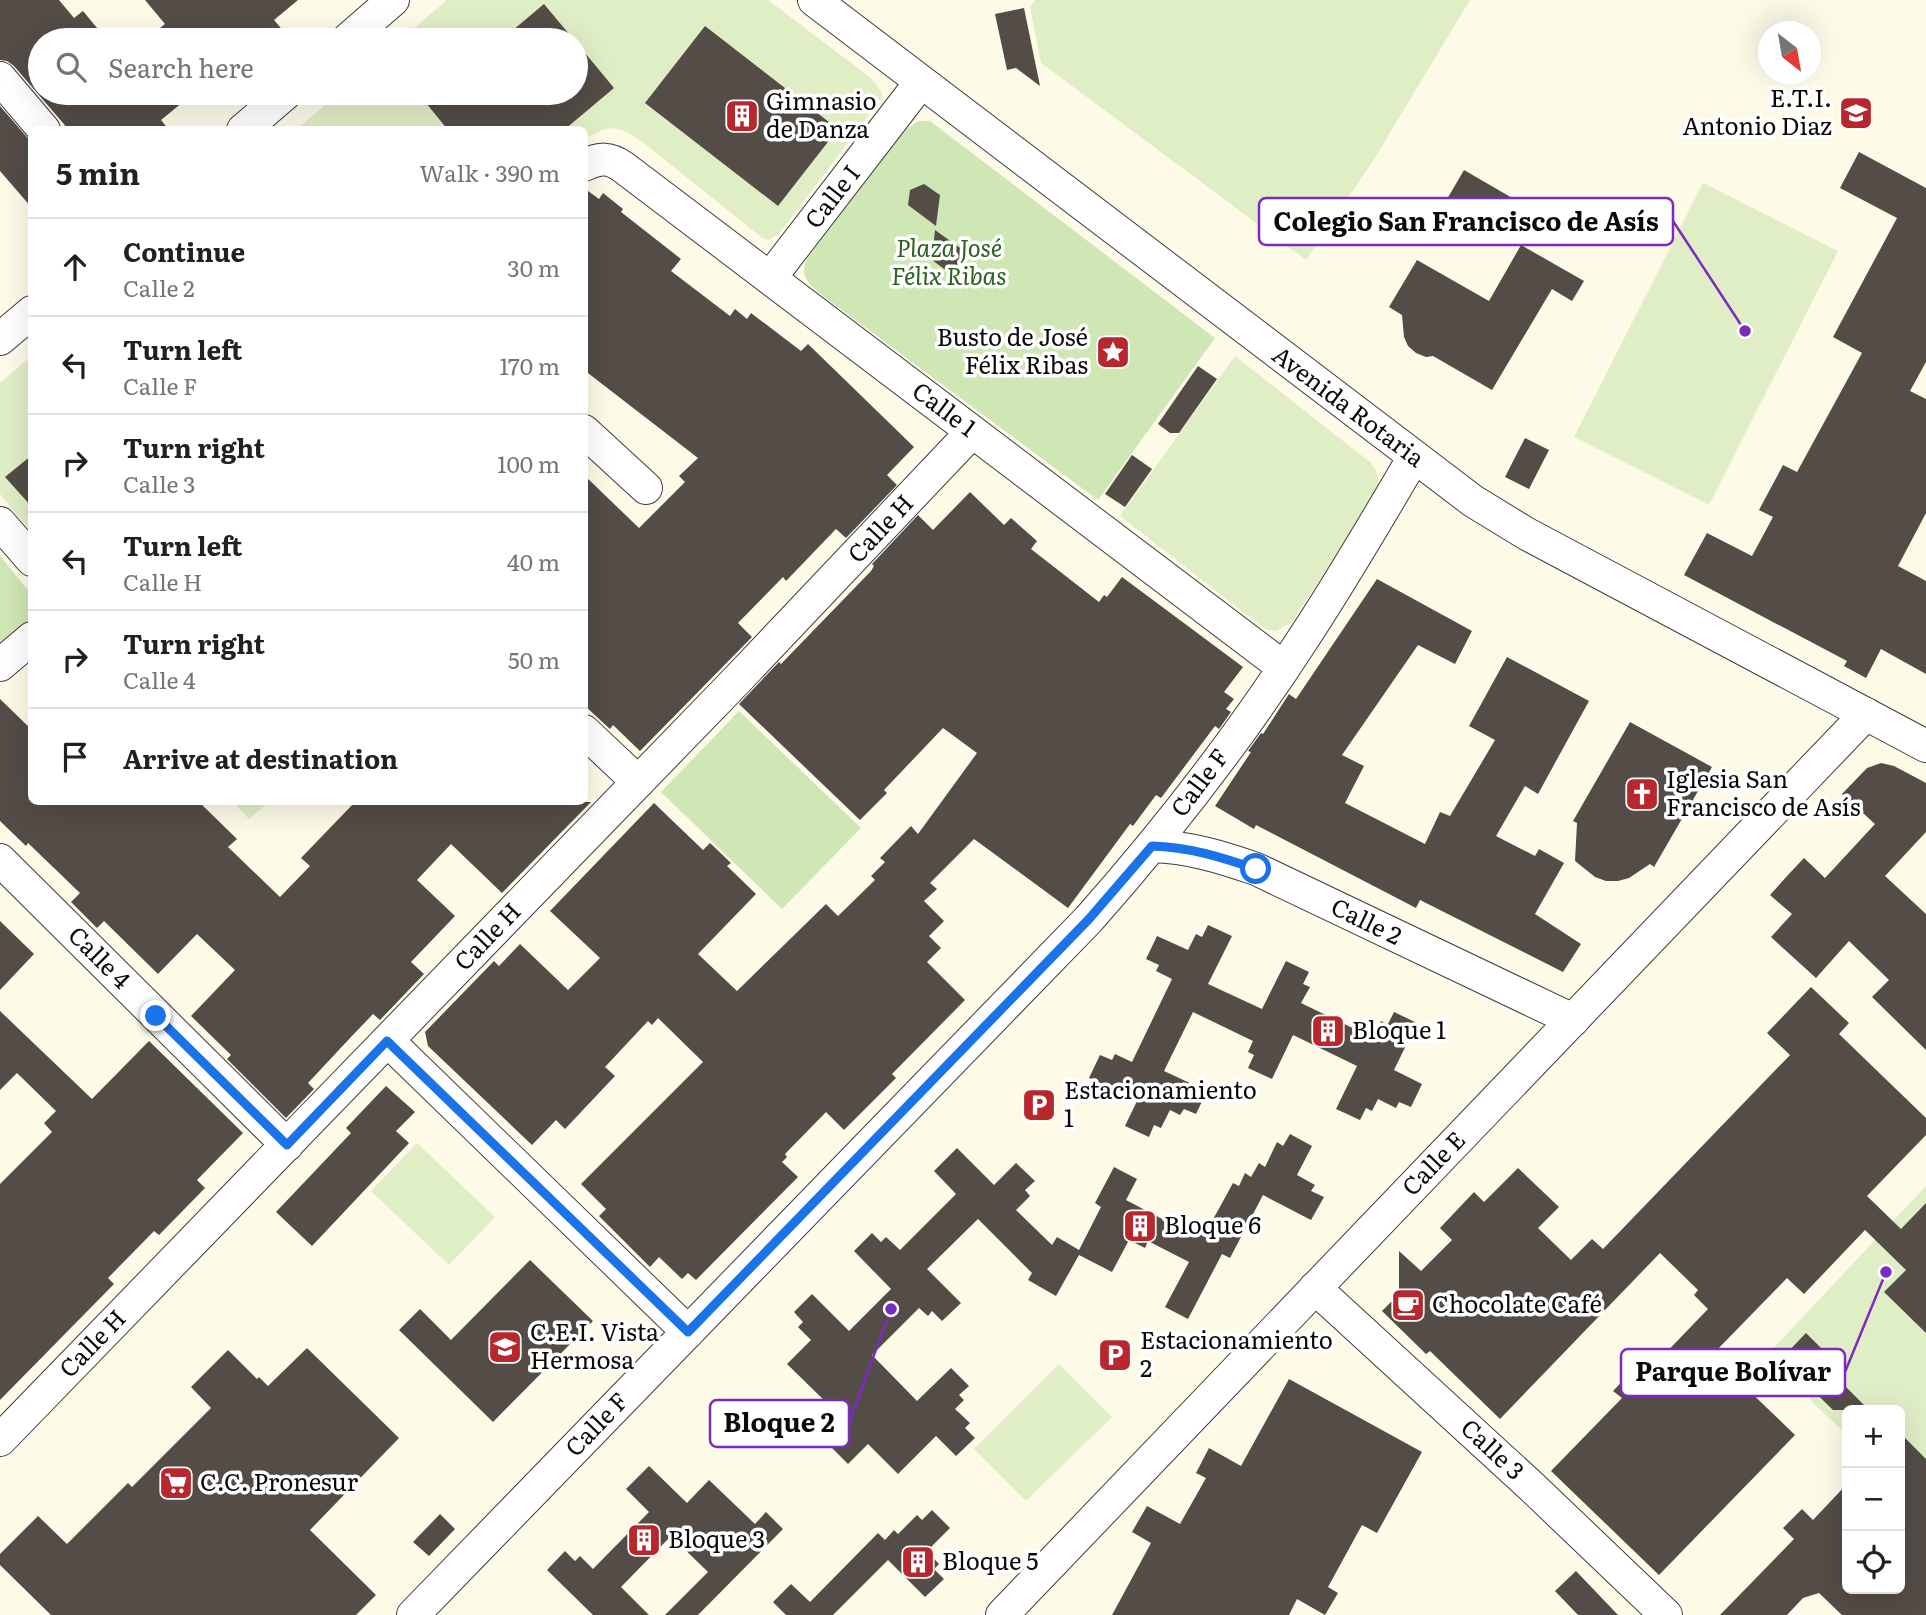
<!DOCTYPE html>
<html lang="en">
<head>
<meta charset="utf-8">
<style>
	body { margin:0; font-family:Literata,serif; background:#f6f6f6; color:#202124 }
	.controls { position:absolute; right:21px; bottom:21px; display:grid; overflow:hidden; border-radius:10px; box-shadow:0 7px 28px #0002 }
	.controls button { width:63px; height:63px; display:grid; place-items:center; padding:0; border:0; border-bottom:2px solid #e0e0e0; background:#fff; color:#202124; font:35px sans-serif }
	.compass { position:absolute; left:1758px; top:21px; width:63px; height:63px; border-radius:50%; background:#fff; box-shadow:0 7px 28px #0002; rotate:149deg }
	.stop { position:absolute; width:21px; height:21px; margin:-16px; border:5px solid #1a73e8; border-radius:50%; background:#fff }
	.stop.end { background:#1a73e8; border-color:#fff; box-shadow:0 2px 7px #0008 }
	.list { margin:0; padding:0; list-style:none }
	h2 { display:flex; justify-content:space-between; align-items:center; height:91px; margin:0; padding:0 28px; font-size:30px }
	h2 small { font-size:23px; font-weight:400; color:#757577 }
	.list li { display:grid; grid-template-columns:46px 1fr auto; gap:21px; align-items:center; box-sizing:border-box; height:98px; padding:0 28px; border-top:2px solid #e0e0e0 }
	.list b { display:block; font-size:26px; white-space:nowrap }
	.list p { margin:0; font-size:23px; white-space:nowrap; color:#757577 }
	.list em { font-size:23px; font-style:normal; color:#757577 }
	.icon { flex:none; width:38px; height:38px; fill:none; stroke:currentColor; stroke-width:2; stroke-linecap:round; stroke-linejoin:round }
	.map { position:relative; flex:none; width:1926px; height:1615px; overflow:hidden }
	.search { position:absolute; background:#fff; box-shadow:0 7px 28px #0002; left:28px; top:28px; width:560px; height:77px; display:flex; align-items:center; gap:18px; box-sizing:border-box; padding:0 24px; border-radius:38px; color:#757577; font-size:26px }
	.panel { position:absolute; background:#fff; box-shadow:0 7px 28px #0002; left:28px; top:126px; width:560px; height:679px; border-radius:10px }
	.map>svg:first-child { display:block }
	.green { fill:#cee7b4 }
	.pitch { fill:#e0eec6 }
	.building { fill:#534c47 }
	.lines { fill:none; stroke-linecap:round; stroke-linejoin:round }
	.minor-casing { stroke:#3d3d3d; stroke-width:34 }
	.minor { stroke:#fff; stroke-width:32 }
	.route { stroke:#1a73e8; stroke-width:9 }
	.labels { text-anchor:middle; stroke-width:7; stroke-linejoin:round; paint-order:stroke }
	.poi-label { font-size:24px; fill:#0a0a0a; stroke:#fff; text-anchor:start }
	.street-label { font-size:24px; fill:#0a0a0a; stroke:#fff }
	.park-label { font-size:24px; font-style:italic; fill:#2b5f1e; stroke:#fff }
	.leader { fill:none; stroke:#7b2cbf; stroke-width:2.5 }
	.callout-dot { fill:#7b2cbf; stroke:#fff; stroke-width:2.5 }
	.callout { fill:#fff; stroke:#7b2cbf; stroke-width:2.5 }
	.callout-label { font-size:26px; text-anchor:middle; font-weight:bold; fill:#0a0a0a }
</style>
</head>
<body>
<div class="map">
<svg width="1926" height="1615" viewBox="0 0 1926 1615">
	<rect width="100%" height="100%" fill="#fefae8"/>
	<g class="green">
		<path d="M919,121h11l285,217 -117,162 -279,-207c-11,-10 -20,-18 -12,-34l86,-116 15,-15z"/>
		<path d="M0,556l32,39 -1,26 -31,27z"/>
		<path d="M739,711l122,117 -79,81 -121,-117z"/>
	</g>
	<g class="pitch">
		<path d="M447,0h321l103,78 11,15 -1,6 -102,135 -11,6 -7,-3 -121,-97c-23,-14 -32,-17 -55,0l-1,-10h-288l43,-37h237v-53h-176z"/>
		<path d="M1035,0h435l-97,161 -67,99 -265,-197 -11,-56z"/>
		<path d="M1703,183l135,68 -129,254 -135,-68z"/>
		<path d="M31,356v176l-31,-38v-111z"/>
		<path d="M1235,356l135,106c12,14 10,25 2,39l-81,122 -15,8 -11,-2 -145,-113z"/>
		<path d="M233,802h36l-20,17z"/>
		<path d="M417,1143l78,74 -46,48 -78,-74z"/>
		<path d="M1926,1186v324l-26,-25v-75h-53v25l-82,-78z"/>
		<path d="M1059,1364l53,53 -86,84 -52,-52z"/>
	</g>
	<g class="building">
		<path d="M0,0h59l15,18 9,-7 24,29h-67v53h154l-33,27 8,10h-100l-55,-64 -7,-5 -7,-1z"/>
		<path d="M145,0h153l-24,20 17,20h-146l20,-16z"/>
		<path d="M544,4l30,36h-73z"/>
		<path d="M1024,8l16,78 -24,-18 -9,2 -12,-56z"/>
		<path d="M705,26l133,103 -60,77 -133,-103z"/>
		<path d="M576,42l38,46 -50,42h-116l-22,-27 12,-10h138z"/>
		<path d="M0,106l32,37v65l-32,-37z"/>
		<path d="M1859,152l67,36v174l-16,29 16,8v114l-28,53 28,15v93l-45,-25 -15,29 -22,-12 3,-5 -163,-86 23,-42 45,23 21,-39 -14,-7 24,-45 14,7 65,-119 -29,-16 64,-119 -57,-30z"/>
		<path d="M1464,170l69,40 -21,36 -69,-40z"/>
		<path d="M924,184l16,11 -4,31 -28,-21 2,-15z"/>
		<path d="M584,188l15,11 4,-6 20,16 -2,3 60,47 -10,12 59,45 5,-7 12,10 4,-6 50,38 7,-7 106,103 -27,28 10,10 -51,53 -10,-9 -50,52 -3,-4 -45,46 14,14 -112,114 -27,-26 -3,4 -26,-24v-230l55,53 46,-46 -6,-6 19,-18 -114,-88z"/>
		<path d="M935,230l28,20 -2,15 -14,6 -15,-11z"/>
		<path d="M1521,245l63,36 -12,20 -20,-12 -60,101 -59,-34 -7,1 -10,-4 -8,-7 -4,-9 -2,-22 -13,-8 28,-47 72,41z"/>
		<path d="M1198,366l19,13 -38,54h-9l-12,-9z"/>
		<path d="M1525,438l24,12 -20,39 -24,-12z"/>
		<path d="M32,455v52l-27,-30z"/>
		<path d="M1132,455l20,14 -27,38 -20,-13z"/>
		<path d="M970,492l34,33 7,-7 26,23 -6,8 68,53 5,-7 3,2 15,-20 121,90 -19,25 10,7 -8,10 5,3 -12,17 -4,-3 -54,72 -5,-3 -23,31 -3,-2 -62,84 -94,-69 -44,44 7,6 -13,12 20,20 -15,15 12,12 -14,14 38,38 -73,74 4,4 -52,52 -18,-18 -41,42 2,3 -5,5 16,15 -102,103 -8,-7 -6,6 -23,-22 -9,10 -51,-51 7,-7 -25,-25 122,-122 -45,-44 -6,7 -4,-4 -43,46 10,9 -50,53 -9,-9 -24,25 -104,-99 -3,-14 69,-71 5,5 21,-22 48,46 32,-32 -50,-47 104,-108 49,47 7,-7 21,20 -4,3 29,28 -58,60 39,37 89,-87 12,12 37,-36 -4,-4 14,-14 -5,-4 31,-32 7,8 59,-81 -34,-25 -59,62 3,3 -27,27 -121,-116 40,-42 2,2 90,-93 3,-5 -2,-2 46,-49 15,15z"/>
		<path d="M1377,579l95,52 -17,33 -37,-19 -76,110 22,11 -19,37 80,41 15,-32 10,4 45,-76 -26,-14 38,-69 82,44 -51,93 -13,-8 -29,50 39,20 4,-7 25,14 -29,51 46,30 -18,28 -143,-72 -4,8 -160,-83 -2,4 -39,-23 36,-54 -3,-1 13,-18 2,1 26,-40 7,5z"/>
		<path d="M0,699l32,31v72h167l38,37 -9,8 52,50 30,-31 -9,-8 54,-56h236l-89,91 -51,-49 -34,36 38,36 -44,46 13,12 -44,46 -7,-6 -22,23 -43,46 6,6 -28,29 -59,-59 4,-4 -40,-39 44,-46 -38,-36 -39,40 -54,-53 -7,7 -26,-26 9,-9 -52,-50 -2,3 -26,-25z"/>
		<path d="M1630,722l82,45 -58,100 -4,-3 -21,14 -11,3h-12l-11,-4 -20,-16 2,-38 -4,-2z"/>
		<path d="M1881,763l13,3 32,17v49l-41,44 41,38v136l-54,-53 17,-17 -40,-39 -33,37 -45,-41 21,-23 -22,-19 18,-20 16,-17 21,20 50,-54 -33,-30 25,-26z"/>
		<path d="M0,921l34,33 -34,36z"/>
		<path d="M1208,925l24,11 -24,48 54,25 24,-48 23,11 -6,12 7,3 -9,16 72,35 8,-17 7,3 6,-12 23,11 -23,47 28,14 -11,23 -12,-5 -3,6 -18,-9 -6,12 -6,-3 -6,12 -24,-11 21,-43 -64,-31 -21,44 -24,-11 6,-13 -6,-3 5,-11 -60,-29 -29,59 43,20 -11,23 -12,-5 -4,6 -10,-5 -9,18 -7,-3 -5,12 -24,-11 12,-25 -48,-23 11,-23 12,5 3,-6 17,8 40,-83 -16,-8 3,-6 -13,-6 11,-23 31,14 8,-16 6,3z"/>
		<path d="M1811,987l38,36 -10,11 87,84v17l-59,61 34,33 25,-26v130l-42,-41 22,-22 -41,-40 -61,64 -17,-16 -75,77 83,80 -136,140 -108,-104 71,-73 -9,-7 32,-33 8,8 55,-57 -14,-14 4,-5 -38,-37 -160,166 -70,-68 -4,3 -44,-43 17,-17v-43l22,20 31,-31 -12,-12 34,-36 10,10 34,-34 41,39 -21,21 33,32 21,-21 11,10 187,-194 -23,-22z"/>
		<path d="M0,1011l92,88 57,-58 94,92 -46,47 8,8 -46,47 -5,-4 -46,47 6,6 -114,116v-216l52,-52 -8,-9 12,-12 -39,-38 -17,17z"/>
		<path d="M386,1086l29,26 -19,19 13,12 -97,103 -36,-34 75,-79 -5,-5z"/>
		<path d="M1290,1134l22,12 -15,29 18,10 -4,6 13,6 -13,23 -48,-25 -33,63 -8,-4 -34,65 -23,-12 24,-45 -41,-21 -3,7 -16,-8 -17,32 -33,-17 -23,41 -28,-16 4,-7 -54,-54 -51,50 34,34 -19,18 -10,-10 -4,5 -9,-8 -47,47 45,46 34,-33 18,18 -10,9 5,5 -9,9 15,14 -5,5 10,10 -19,18 -20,-20 -38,38 -30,-30 -20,20 -38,-38 20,-20 -43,-42 24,-24 -13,-13 5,-5 -9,-10 18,-18 37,37 42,-42 -37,-38 18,-18 9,9 5,-5 14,13 56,-56 -22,-23 23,-23 37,37 22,-22 19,18 -10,9 5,6 -14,14 36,35 5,-8 22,13 22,-43 -6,-4 19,-36 23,12 -11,21 59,31 3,-6 17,9 28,-51 6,3 6,-13 6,4 8,-14 6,4 12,-25 6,4z"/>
		<path d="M530,1260l63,61 -100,101 -94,-92 21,-21 31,31z"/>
		<path d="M1806,1333l35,35 -7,7 35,35h-36l-52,-51z"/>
		<path d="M307,1348l92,90 -89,92 66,65 -20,20h-305l-51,-50v-11l38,-38 29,28 61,-61 4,4 79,-79 -20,-21 37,-37 29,29 2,-2 9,9z"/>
		<path d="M1289,1379l133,73 -45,81 -15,-8 -34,62 10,6 -13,22 -28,-16 -8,16h-177l39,-72 -19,-11 15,-26 33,18 26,-46 -10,-5 13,-25 32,18z"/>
		<path d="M1900,1433l26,26v156h-84l-23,-22 -16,5 -16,17h-67l74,-76 -11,-11 19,-19 11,11 34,-36v105h53z"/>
		<path d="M649,1466l38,37 22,-23 46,44 11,-12 17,17 -85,86h-33l43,-43 -37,-36 -50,51 28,28h-56l-46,-45 18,-19 10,10 5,-5 13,13 56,-57 -23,-23z"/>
		<path d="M932,1510l18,18 -23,23 12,13 -5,5 10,10 -19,18 -37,-37 -55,55h-47l-13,-13 18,-18 19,18 68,-69 7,7 9,-10 4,4 19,-19 5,5z"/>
		<path d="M440,1514l15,15 -26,27 -16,-14z"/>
		<path d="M1576,1571l42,44h-40l-23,-24z"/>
	</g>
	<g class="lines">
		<g class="minor-casing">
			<g id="minor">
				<path d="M814,0l659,501 54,33 399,212"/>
				<path d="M347,40l46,-40"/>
				<path d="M0,78l44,52"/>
				<path d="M243,130l43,-37"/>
				<path d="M584,165c16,-7 25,-8 39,2l660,500"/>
				<path d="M770,278l151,-196"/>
				<path d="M0,339l32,-27"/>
				<path d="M584,431l62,57"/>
				<path d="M0,523l32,37"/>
				<path d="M0,665l32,-27"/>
				<path d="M584,731l54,51"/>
				<path d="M1152,846c37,1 69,11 104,23l317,151"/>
				<path d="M0,860l287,285"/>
				<path d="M388,1041l300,291"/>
				<path d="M1315,1288l217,199 134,128"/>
				<path d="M0,1440l735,-758 237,-250"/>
				<path d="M413,1615l676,-696c78,-88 150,-181 214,-280 39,-59 75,-121 111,-182"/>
				<path d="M1002,1615l864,-901"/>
			</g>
		</g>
		<use href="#minor" class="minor"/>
	</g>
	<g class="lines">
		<path class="route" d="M156,1016l131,129 100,-104 301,291 401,-413 63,-73c37,1 69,11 104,23"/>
	</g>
	<defs>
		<g id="university-square" transform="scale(1.75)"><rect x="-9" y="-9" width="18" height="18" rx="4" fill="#b6272e" stroke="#fff"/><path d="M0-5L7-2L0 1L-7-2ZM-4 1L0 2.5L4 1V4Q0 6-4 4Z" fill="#fff"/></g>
		<g id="building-square" transform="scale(1.75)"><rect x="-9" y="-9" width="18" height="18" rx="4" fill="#b6272e" stroke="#fff"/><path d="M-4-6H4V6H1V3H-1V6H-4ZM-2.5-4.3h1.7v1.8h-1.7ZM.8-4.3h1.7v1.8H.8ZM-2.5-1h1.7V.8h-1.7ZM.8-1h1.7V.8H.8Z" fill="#fff"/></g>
		<g id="sight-square" transform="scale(1.75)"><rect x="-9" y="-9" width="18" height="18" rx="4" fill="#b6272e" stroke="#fff"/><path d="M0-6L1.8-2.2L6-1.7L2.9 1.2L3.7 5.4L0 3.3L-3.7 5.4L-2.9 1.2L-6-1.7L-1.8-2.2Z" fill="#fff"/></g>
		<g id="church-square" transform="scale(1.75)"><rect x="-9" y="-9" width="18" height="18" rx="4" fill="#b6272e" stroke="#fff"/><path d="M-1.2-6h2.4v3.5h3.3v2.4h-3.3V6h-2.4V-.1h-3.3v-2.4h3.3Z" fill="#fff"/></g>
		<g id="parking-square" transform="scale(1.75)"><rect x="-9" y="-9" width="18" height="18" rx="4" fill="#b6272e" stroke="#fff"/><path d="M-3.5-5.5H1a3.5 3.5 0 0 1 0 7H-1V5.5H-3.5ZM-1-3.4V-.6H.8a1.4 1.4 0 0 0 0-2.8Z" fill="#fff"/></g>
		<g id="cafe-square" transform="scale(1.75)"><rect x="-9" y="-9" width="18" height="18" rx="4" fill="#b6272e" stroke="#fff"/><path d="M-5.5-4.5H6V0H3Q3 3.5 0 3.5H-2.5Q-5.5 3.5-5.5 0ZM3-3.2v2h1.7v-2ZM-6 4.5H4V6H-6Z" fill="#fff"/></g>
		<g id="school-square" transform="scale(1.75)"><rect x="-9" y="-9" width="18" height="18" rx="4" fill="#b6272e" stroke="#fff"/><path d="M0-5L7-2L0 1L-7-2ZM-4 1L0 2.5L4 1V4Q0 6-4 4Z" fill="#fff"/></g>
		<g id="supermarket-square" transform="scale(1.75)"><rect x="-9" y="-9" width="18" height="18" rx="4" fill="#b6272e" stroke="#fff"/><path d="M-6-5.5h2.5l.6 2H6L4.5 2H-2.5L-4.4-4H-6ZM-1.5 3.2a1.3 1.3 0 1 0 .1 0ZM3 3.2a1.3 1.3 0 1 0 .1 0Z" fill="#fff"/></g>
	</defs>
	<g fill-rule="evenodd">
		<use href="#university-square" x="1856" y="113"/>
		<use href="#building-square" x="742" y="116"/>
		<use href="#sight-square" x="1113" y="352"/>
		<use href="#church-square" x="1642" y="794"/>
		<use href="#building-square" x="1328" y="1031"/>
		<use href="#parking-square" x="1039" y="1105"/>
		<use href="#building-square" x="1140" y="1226"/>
		<use href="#cafe-square" x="1408" y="1305"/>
		<use href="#school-square" x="505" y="1347"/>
		<use href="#parking-square" x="1115" y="1355"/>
		<use href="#supermarket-square" x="176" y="1483"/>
		<use href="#building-square" x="644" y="1540"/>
		<use href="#building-square" x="918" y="1562"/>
	</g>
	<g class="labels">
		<g class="poi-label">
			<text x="1832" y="107" text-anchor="end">E.T.I.<tspan x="1832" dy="28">Antonio Diaz</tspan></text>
			<text x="766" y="110">Gimnasio<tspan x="766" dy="28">de Danza</tspan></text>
			<text x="1088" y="346" text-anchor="end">Busto de José<tspan x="1088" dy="28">Félix Ribas</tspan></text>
			<text x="1666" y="788">Iglesia San<tspan x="1666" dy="28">Francisco de Asís</tspan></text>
			<text x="1352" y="1039">Bloque 1</text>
			<text x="1064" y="1099">Estacionamiento<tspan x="1064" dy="28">1</tspan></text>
			<text x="1164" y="1234">Bloque 6</text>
			<text x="1432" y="1313">Chocolate Café</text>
			<text x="530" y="1341">C.E.I. Vista<tspan x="530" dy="28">Hermosa</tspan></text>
			<text x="1140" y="1349">Estacionamiento<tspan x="1140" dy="28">2</tspan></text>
			<text x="200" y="1491">C.C. Pronesur</text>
			<text x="668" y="1548">Bloque 3</text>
			<text x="942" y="1570">Bloque 5</text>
		</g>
		<g class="street-label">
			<text transform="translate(833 197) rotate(-52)" y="8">Calle I</text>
			<text transform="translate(1348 407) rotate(37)" y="8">Avenida Rotaria</text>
			<text transform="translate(944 410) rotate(37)" y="8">Calle 1</text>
			<text transform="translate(881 529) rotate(-47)" y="8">Calle H</text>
			<text transform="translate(1200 783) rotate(-53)" y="8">Calle F</text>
			<text transform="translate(1366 922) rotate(26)" y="8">Calle 2</text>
			<text transform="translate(488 937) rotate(-46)" y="8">Calle H</text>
			<text transform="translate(99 958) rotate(45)" y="8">Calle 4</text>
			<text transform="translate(1434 1164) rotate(-46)" y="8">Calle E</text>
			<text transform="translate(93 1344) rotate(-46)" y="8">Calle H</text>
			<text transform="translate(597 1425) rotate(-46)" y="8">Calle F</text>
			<text transform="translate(1492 1450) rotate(43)" y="8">Calle 3</text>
		</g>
		<g class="park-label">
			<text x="949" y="257">Plaza José<tspan x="949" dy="28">Félix Ribas</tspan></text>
		</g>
	</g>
	<path class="leader" d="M1745 331L1673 221M1886 1272L1845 1372M891 1309L849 1423"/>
	<g class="callout-dot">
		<circle cx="1745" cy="331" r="7"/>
		<circle cx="1886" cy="1272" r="7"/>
		<circle cx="891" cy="1309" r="7"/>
	</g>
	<g class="callout">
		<rect x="1259" y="198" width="414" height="47" rx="7"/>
		<rect x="1621" y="1349" width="224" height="47" rx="7"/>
		<rect x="710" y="1400" width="139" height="47" rx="7"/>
	</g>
	<g class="callout-label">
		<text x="1466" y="231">Colegio San Francisco de Asís</text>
		<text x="1733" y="1381">Parque Bolívar</text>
		<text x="779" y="1432">Bloque 2</text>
	</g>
</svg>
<div class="controls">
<button>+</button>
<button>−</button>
<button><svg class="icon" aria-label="locate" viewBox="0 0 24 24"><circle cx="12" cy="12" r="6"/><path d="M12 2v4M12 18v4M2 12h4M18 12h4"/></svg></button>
</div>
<svg class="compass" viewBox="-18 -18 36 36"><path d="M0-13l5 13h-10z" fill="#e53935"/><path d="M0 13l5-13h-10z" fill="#757577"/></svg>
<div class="stop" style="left:1256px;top:869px"></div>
<div class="stop end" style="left:156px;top:1016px"></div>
<div class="search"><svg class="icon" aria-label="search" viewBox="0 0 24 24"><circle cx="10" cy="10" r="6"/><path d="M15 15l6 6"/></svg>Search here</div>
<section class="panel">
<h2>5 min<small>Walk · 390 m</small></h2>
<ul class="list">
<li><svg class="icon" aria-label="ahead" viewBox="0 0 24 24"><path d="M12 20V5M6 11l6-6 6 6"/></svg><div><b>Continue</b><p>Calle 2</p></div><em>30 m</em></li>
<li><svg class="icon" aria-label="left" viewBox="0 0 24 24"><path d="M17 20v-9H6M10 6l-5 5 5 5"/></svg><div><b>Turn left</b><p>Calle F</p></div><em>170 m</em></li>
<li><svg class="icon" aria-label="right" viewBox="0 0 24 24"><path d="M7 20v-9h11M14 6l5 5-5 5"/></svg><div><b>Turn right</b><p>Calle 3</p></div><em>100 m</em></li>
<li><svg class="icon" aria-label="left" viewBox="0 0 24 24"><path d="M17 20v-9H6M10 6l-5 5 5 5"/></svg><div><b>Turn left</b><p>Calle H</p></div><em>40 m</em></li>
<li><svg class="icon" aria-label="right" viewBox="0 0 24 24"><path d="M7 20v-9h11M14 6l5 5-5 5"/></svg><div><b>Turn right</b><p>Calle 4</p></div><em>50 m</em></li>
<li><svg class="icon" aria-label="arrive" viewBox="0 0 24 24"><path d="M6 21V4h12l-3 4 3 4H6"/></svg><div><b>Arrive at destination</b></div></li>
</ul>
</section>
</div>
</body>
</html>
